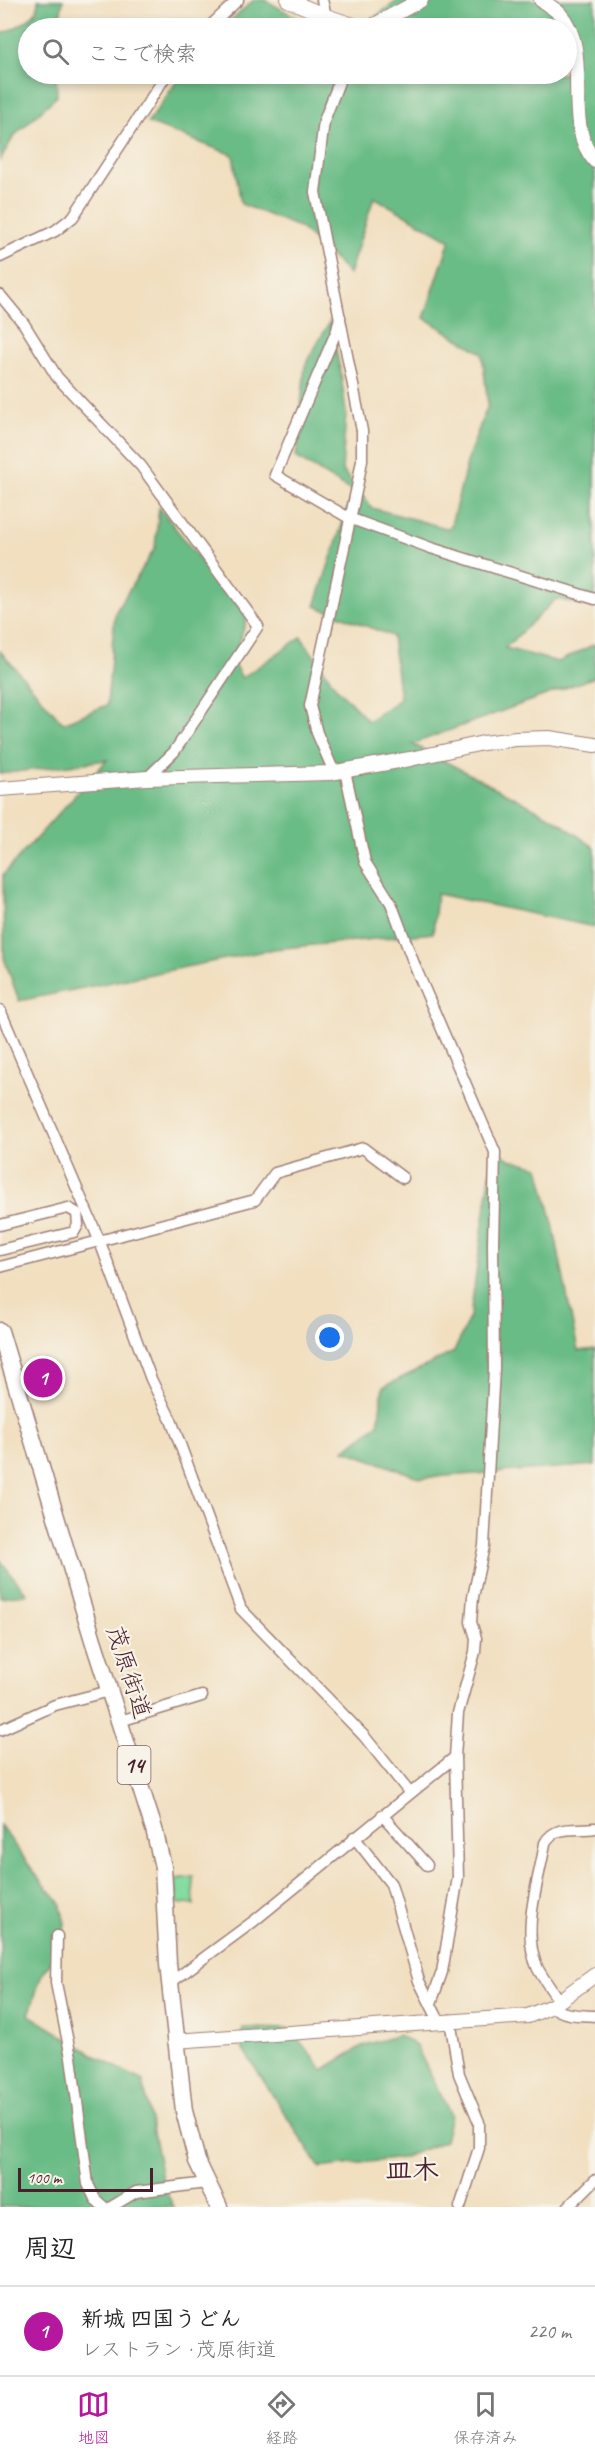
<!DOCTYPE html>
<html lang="ja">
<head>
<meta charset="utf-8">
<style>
	body { margin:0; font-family:Caveat,"Klee One",sans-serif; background:#f2f2f2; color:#222 }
	.scale { position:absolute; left:18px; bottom:15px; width:135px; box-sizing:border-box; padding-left:6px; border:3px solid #4a1f2b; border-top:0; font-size:16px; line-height:21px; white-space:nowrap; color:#4a1f2b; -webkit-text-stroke:4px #f7f3e8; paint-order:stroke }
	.you { position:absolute; left:330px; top:1338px; width:21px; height:21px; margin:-15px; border:4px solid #fff; border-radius:50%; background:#1a73e8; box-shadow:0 0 0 9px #1a73e833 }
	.badge { display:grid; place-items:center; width:39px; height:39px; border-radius:50%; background:#b5179e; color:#fff; font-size:20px; font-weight:700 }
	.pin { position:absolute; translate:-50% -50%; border:3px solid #fff; box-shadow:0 2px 6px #0006 }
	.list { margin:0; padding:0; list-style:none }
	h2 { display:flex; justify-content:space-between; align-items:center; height:78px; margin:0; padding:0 24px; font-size:26px }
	h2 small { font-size:20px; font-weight:400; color:#767676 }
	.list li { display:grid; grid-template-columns:39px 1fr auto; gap:18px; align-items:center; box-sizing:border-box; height:90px; padding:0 24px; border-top:2px solid #e0e0e0 }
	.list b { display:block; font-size:22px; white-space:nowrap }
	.list p { margin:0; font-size:20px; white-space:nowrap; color:#767676 }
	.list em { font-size:20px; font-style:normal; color:#767676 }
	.icon { flex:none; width:33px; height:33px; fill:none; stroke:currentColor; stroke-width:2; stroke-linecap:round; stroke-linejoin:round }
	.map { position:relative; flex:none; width:595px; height:2207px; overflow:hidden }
	.search { position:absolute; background:#fff; box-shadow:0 3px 9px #0003; left:18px; right:18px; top:18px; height:66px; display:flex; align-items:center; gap:15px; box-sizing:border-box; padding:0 21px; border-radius:33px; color:#767676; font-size:22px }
	.sheet { height:168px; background:#fff }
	nav { display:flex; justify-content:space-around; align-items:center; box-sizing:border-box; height:84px; border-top:2px solid #e0e0e0; background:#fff; font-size:16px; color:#767676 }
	nav a { display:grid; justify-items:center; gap:3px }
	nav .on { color:#b5179e }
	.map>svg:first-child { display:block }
	.green { fill:#84dca0; stroke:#677e66; stroke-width:1.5 }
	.forest { fill:#6bbc86; stroke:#5a6e58; stroke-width:1.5 }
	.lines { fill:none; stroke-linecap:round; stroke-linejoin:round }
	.minor-casing { stroke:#9e7f76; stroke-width:13 }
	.tertiary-casing { stroke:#9e7f76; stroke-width:16 }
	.primary-casing { stroke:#9e7f76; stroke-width:19 }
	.minor { stroke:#fff; stroke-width:10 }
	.tertiary { stroke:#fff; stroke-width:14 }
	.primary { stroke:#fff; stroke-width:16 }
	.labels { text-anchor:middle; stroke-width:4.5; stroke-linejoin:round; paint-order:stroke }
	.shield { fill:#f7f3e8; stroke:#7e5f64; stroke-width:1.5 }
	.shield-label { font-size:22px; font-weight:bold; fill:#4a1f2b }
	.street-label { font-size:24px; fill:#4a1f2b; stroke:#f7f3e8 }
	.quarter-label { font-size:27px; font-weight:bold; fill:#4a1f2b; stroke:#f7f3e8 }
</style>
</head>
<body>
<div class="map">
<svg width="595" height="2207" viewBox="0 0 595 2207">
	<rect width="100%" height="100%" fill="#f7f3e8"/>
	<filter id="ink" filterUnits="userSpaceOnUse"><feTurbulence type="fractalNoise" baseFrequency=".0167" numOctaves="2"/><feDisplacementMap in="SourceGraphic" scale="12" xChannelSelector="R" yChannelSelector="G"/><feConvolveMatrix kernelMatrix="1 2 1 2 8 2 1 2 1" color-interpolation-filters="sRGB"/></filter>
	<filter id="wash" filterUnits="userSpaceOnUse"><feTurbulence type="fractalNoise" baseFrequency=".008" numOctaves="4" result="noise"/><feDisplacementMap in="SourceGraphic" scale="24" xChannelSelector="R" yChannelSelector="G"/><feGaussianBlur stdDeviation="1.35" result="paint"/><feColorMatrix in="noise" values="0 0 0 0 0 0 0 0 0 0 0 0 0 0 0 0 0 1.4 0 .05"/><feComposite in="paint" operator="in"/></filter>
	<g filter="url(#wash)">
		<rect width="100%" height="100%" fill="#f1dfc0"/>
		<path class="green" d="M193,1877l1,28 -17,-2 -1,-24z"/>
		<g class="forest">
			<path d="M38,0h25l-5,28h-30v46h28l1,22 -43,40 -14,24v-125c14,-8 40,-15 38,-35z"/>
			<path d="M254,0h11l50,28h-93z"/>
			<path d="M399,0h196v607l-39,-8 -51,49 53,14 37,-18v33l-183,67 141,74 42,30v79l-158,-33 -4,39 -159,16 -255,52 -15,-43 -1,-83 104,-115 -107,14v-123l63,72 44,-18 8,-92 40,-65 4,-41 54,70 37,32 -17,54 9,15 59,-41 35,50 32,34 32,-22 -8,-63 -77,-30 38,-114 -57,-35 9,-91 25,-45 11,53 5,39 -4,57 30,38 78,21 19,-74 19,-50 -6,-52 -58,-35 26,-78 -76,-43 -25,77 -48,-46 -60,-24 -8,-49 -85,-32 34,-49h384v-46h-207z"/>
			<path d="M494,1148l15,11 30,8 14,57 25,127 17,-2v116l-174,13 -77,-28 34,-26 5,-37 71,-35 16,-36z"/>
			<path d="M0,1560l27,34 -27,3z"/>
			<path d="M0,1825l37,51 23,26 5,22 -7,29 -17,23 -12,39 70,43 44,23 21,107 10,19h-174z"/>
			<path d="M243,2028l47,1 33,41 39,-24 37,-11 17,11 35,69 -6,26 -43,17 -82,10 -81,-125z"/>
		</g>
	</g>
	<g filter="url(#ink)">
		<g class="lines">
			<g class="minor-casing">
				<g id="minor">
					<path d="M322,0l7,28"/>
					<path d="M208,28l30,-28"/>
					<path d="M0,257l55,-26 18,-14 94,-143"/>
					<path d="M0,295l24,29 33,53 84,89 117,160 -84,126 -27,26"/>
					<path d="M340,317l-3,13 -62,145 74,43 82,30 164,51"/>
					<path d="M334,772l-17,-39 -7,-27 47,-219 5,-27v-29l-47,-239 9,-71 18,-47"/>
					<path d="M0,1010l100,232 51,137 20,41 70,189 123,127 45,56"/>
					<path d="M0,1225l68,-17 9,5 1,12 -4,7 -74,18"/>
					<path d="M0,1267l255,-67 20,-27 88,-25 40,30"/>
					<path d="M120,1721l82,-25"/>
					<path d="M0,1730l55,-25 54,-14"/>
					<path d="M382,1815l45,50"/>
					<path d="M354,1837l37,47 28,97 20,40"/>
					<path d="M57,1936l-1,47 15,74 17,127 7,15 9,8"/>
					<path d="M170,1983l84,-62 201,-164 3,-44 17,-61 1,-14 -5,-16 2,-25 11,-51 10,-177 -1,-126 2,-91 -79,-183 -25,-66 -26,-41 -20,-91"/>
					<path d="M559,2001c-7,-11 -15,-21 -21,-32 -18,-38 1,-87 7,-126 10,-19 32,-12 50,-15"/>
					<path d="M431,2003l11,-31 16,-95 -3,-120"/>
					<path d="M552,2006c11,10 28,9 43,10"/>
					<path d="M450,2020l9,54 20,48v26l-19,59"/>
					<path d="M111,2207l25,-15 70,-9"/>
					<path d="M568,2207l27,-27"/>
				</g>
			</g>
			<g class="tertiary-casing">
				<g id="tertiary">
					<path d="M288,0l38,16 36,12"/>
					<path d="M541,0c6,4 14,9 19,14 34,39 0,107 35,147"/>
					<path d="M369,28l52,-28"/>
					<path d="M0,789l147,-11 183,-5 80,-14 73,-16 33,-4 33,-1 46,7"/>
					<path d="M175,2041l353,-25 24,-10 43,-31"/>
				</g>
			</g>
			<g class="primary-casing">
				<path id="primary" d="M0,1331l93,309 61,189 9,38 5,97 16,147 13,50 22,46"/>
			</g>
			<use href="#minor" class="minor"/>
			<use href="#tertiary" class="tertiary"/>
			<use href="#primary" class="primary"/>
		</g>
	</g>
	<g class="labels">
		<rect class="shield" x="117.5" y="1746" width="33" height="38" rx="4.5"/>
		<g class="shield-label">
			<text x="134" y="1773">14</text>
		</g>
		<g class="street-label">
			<text transform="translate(129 1672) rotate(72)" y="8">茂原街道</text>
		</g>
		<g class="quarter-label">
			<text x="412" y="2179">皿木</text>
		</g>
	</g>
</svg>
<div class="scale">100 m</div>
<div class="you"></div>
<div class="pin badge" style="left:43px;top:1378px">1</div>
<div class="search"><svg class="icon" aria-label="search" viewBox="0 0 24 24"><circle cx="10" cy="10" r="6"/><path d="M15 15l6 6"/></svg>ここで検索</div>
</div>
<section class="sheet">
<h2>周辺<small></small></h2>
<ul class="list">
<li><span class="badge">1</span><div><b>新城 四国うどん</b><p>レストラン · 茂原街道</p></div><em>220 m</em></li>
</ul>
</section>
<nav>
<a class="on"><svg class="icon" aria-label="map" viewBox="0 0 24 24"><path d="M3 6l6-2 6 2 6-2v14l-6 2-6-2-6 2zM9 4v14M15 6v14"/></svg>地図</a>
<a><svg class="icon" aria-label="directions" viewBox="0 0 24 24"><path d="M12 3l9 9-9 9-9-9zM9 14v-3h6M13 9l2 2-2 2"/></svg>経路</a>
<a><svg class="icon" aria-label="saved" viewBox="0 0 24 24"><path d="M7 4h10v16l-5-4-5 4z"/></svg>保存済み</a>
</nav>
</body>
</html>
